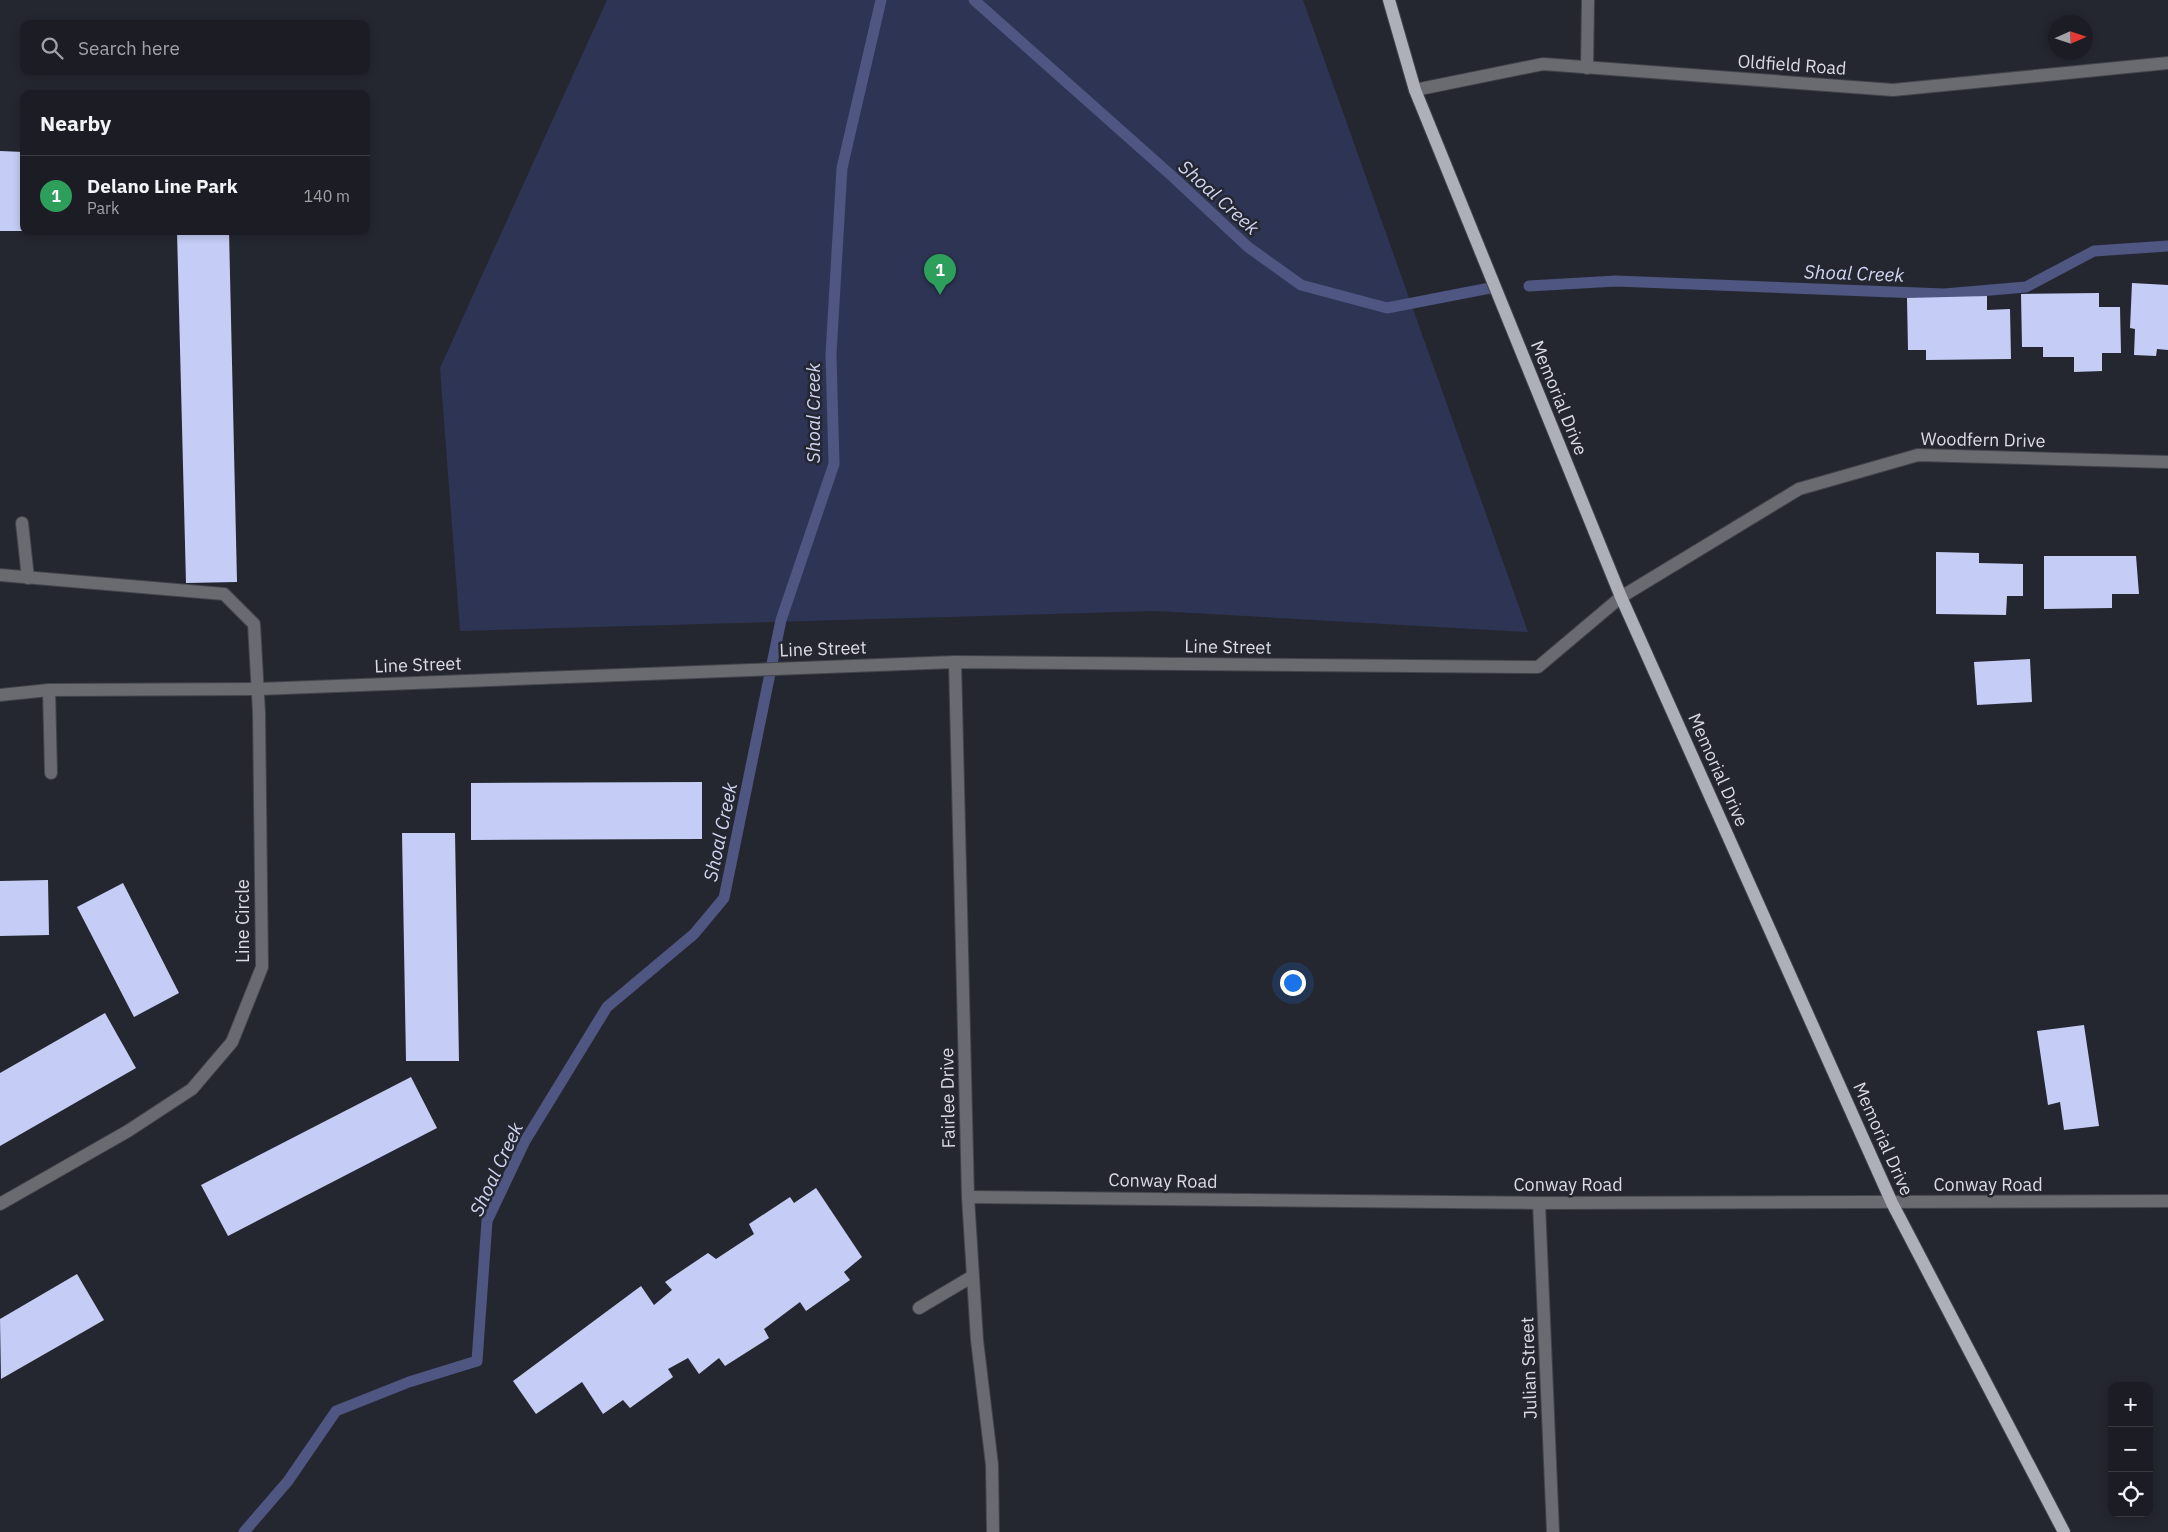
<!DOCTYPE html>
<html lang="en">
<head>
<meta charset="utf-8">
<style>
	body { margin:0; font-family:"IBM Plex Sans",sans-serif; background:#25262c; color:#f1f3f6 }
	.controls { position:absolute; right:15px; bottom:15px; display:grid; overflow:hidden; border-radius:10px; box-shadow:0 2px 8px #0003 }
	.controls button { width:45px; height:45px; display:grid; place-items:center; padding:0; border:0; border-bottom:1px solid #3a3b41; background:#1c1d24; color:#f1f3f6; font:25px sans-serif }
	.compass { position:absolute; left:2048px; top:15px; width:45px; height:45px; border-radius:50%; background:#1c1d24; box-shadow:0 2px 8px #0003; rotate:87deg }
	.you { position:absolute; left:1292px; top:982px; width:18px; height:18px; margin:-12px; border:4px solid #fff; border-radius:50%; background:#1a73e8; box-shadow:0 0 0 8px #1a73e833 }
	.badge { display:grid; place-items:center; width:32px; height:32px; border-radius:50%; background:#db2777; color:#fff; font-size:16px; font-weight:700 }
	.pin { position:absolute; translate:-50% -41px; filter:drop-shadow(0 1px 2px #0008) }
	.pin::after { content:''; position:absolute; top:26px; width:18px; height:15px; background:inherit; clip-path:polygon(0 0,100% 0,50% 100%) }
	.list { margin:0; padding:0; list-style:none }
	h2 { display:flex; justify-content:space-between; align-items:center; height:65px; margin:0; padding:0 20px; font-size:21px }
	h2 small { font-size:16px; font-weight:400; color:#a0a2a6 }
	.list li { display:grid; grid-template-columns:32px 1fr auto; gap:15px; align-items:center; box-sizing:border-box; height:80px; padding:0 20px; border-top:1px solid #3a3b41 }
	.list b { display:block; font-size:19px; white-space:nowrap }
	.list p { margin:0; font-size:16px; white-space:nowrap; color:#a0a2a6 }
	.list em { font-size:16px; font-style:normal; color:#a0a2a6 }
	.icon { flex:none; width:28px; height:28px; fill:none; stroke:currentColor; stroke-width:2; stroke-linecap:round; stroke-linejoin:round }
	.map { position:relative; flex:none; width:2168px; height:1532px; overflow:hidden }
	.search { position:absolute; background:#1c1d24; box-shadow:0 2px 8px #0003; left:20px; top:20px; width:350px; height:55px; display:flex; align-items:center; gap:12px; box-sizing:border-box; padding:0 18px; border-radius:10px; color:#a0a2a6; font-size:19px }
	.panel { position:absolute; background:#1c1d24; box-shadow:0 2px 8px #0003; left:20px; top:90px; width:350px; height:145px; border-radius:10px }
	.map>svg:first-child { display:block }
	.green { fill:#2e3454 }
	.lines { fill:none; stroke-linecap:round; stroke-linejoin:round }
	.stream { stroke:#4e5681; stroke-width:11 }
	.building { fill:#c5cdf6 }
	.minor-casing { stroke:#42444c; stroke-width:14 }
	.major-casing { stroke:#42444c; stroke-width:14 }
	.minor { stroke:#6a6b70; stroke-width:12 }
	.major { stroke:#adafb9; stroke-width:12 }
	.labels { text-anchor:middle; stroke-width:5; stroke-linejoin:round; paint-order:stroke }
	.street-label { font-size:18px; fill:#dbdce2; stroke:#252730 }
	.water-label { font-size:19px; font-style:italic; fill:#cfd6f3; stroke:#252730 }
</style>
</head>
<body>
<div class="map">
<svg width="2168" height="1532" viewBox="0 0 2168 1532">
	<rect width="100%" height="100%" fill="#252730"/>
	<path class="green" d="M607,0h696l225,632 -372,-21 -696,20 -20,-263z"/>
	<g class="lines">
		<g class="stream">
			<path d="M974,0l198,176 76,71 53,38 86,23 103,-20"/>
			<path d="M1529,286l87,-5 328,13 82,-7 68,-36 74,-5"/>
			<path d="M244,1532l44,-51 48,-70 73,-29 68,-21 10,-140 38,-80 82,-134 87,-73 30,-36 57,-278 53,-156 -3,-110 11,-186 39,-168"/>
		</g>
	</g>
	<g class="building">
		<path d="M0,151l24,1v79h-24z"/>
		<path d="M88,231h43v3l-43,-1z"/>
		<path d="M177,231h52l8,351 -51,1z"/>
		<path d="M2132,283l36,2v65l-11,-1 -1,7 -22,-1 1,-26 -5,-1z"/>
		<path d="M2099,293v14h21l1,46h-19v18l-28,1v-15h-31v-10h-21l-1,-53z"/>
		<path d="M1987,296v14l23,-1 1,50 -85,1v-10h-18l-1,-52z"/>
		<path d="M1936,552l43,1v10l44,1v32h-16l-1,19 -70,-1z"/>
		<path d="M2044,556h92l3,38h-27v14l-68,1z"/>
		<path d="M2030,659l2,43 -55,3 -3,-43z"/>
		<path d="M702,782v57l-231,1v-57z"/>
		<path d="M402,833h53l4,228h-53z"/>
		<path d="M48,880l1,55 -49,1v-55z"/>
		<path d="M123,883l56,110 -45,24 -57,-110z"/>
		<path d="M105,1013l31,55 -136,78v-73z"/>
		<path d="M2084,1025l15,101 -35,4 -4,-28 -12,3 -11,-74z"/>
		<path d="M411,1077l26,51 -209,108 -27,-51z"/>
		<path d="M816,1188l46,69 -18,15 6,8 -44,31 -6,-9 -36,27 5,9 -44,28 -6,-8 -20,16 -11,-16 -20,11 5,8 -43,31 -7,-8 -20,14 -21,-32 -46,32 -23,-33 128,-95 13,19 18,-15 -7,-8 43,-29 8,6 38,-25 -5,-10 41,-27 4,6z"/>
		<path d="M77,1274l27,46 -103,59 -1,-60z"/>
	</g>
	<g class="lines">
		<g class="minor-casing">
			<g id="minor">
				<path d="M1587,68l1,-68"/>
				<path d="M1415,90l128,-26 350,26 275,-27"/>
				<path d="M22,523l6,55"/>
				<path d="M0,575l224,19 30,30 5,89 3,254 -30,75 -40,47 -64,42 -128,73"/>
				<path d="M955,662l13,535 9,143 15,125 1,67"/>
				<path d="M49,690l2,83"/>
				<path d="M0,695l49,-5 210,-1 696,-27 583,5 83,-70 178,-108 119,-34 250,7"/>
				<path d="M968,1197l571,6 629,-2"/>
				<path d="M1539,1203l14,329"/>
				<path d="M919,1308l54,-32"/>
			</g>
		</g>
		<g class="major-casing">
			<path id="major" d="M1389,0l26,90 206,507 271,606 172,329"/>
		</g>
		<use href="#minor" class="minor"/>
		<use href="#major" class="major"/>
	</g>
	<g class="labels">
		<g class="street-label">
			<text transform="translate(1792 65) rotate(4)" y="6">Oldfield Road</text>
			<text transform="translate(1559 398) rotate(68)" y="6">Memorial Drive</text>
			<text transform="translate(1983 440) rotate(1)" y="6">Woodfern Drive</text>
			<text transform="translate(1228 647) rotate(1)" y="6">Line Street</text>
			<text transform="translate(823 649) rotate(-2)" y="6">Line Street</text>
			<text transform="translate(418 665) rotate(-2)" y="6">Line Street</text>
			<text transform="translate(1718 770) rotate(66)" y="6">Memorial Drive</text>
			<text transform="translate(243 921) rotate(-90)" y="6">Line Circle</text>
			<text transform="translate(948 1098) rotate(-91)" y="6">Fairlee Drive</text>
			<text transform="translate(1883 1139) rotate(66)" y="6">Memorial Drive</text>
			<text transform="translate(1163 1181) rotate(1)" y="6">Conway Road</text>
			<text x="1568" y="1191">Conway Road</text>
			<text x="1988" y="1191">Conway Road</text>
			<text transform="translate(1529 1368) rotate(-92)" y="6">Julian Street</text>
		</g>
		<g class="water-label">
			<text transform="translate(1219 197) rotate(42)" y="7">Shoal Creek</text>
			<text transform="translate(1854 273) rotate(2)" y="7">Shoal Creek</text>
			<text transform="translate(813 413) rotate(-90)" y="7">Shoal Creek</text>
			<text transform="translate(720 832) rotate(-78)" y="7">Shoal Creek</text>
			<text transform="translate(496 1169) rotate(-65)" y="7">Shoal Creek</text>
		</g>
	</g>
</svg>
<div class="controls">
<button>+</button>
<button>−</button>
<button><svg class="icon" aria-label="locate" viewBox="0 0 24 24"><circle cx="12" cy="12" r="6"/><path d="M12 2v4M12 18v4M2 12h4M18 12h4"/></svg></button>
</div>
<svg class="compass" viewBox="-18 -18 36 36"><path d="M0-13l5 13h-10z" fill="#e53935"/><path d="M0 13l5-13h-10z" fill="#a0a2a6"/></svg>
<div class="you"></div>
<div class="pin badge" style="left:940px;top:295px;background:#2e9e5b">1</div>
<div class="search"><svg class="icon" aria-label="search" viewBox="0 0 24 24"><circle cx="10" cy="10" r="6"/><path d="M15 15l6 6"/></svg>Search here</div>
<section class="panel">
<h2>Nearby<small></small></h2>
<ul class="list">
<li><span class="badge" style="background:#2e9e5b">1</span><div><b>Delano Line Park</b><p>Park</p></div><em>140 m</em></li>
</ul>
</section>
</div>
</body>
</html>
